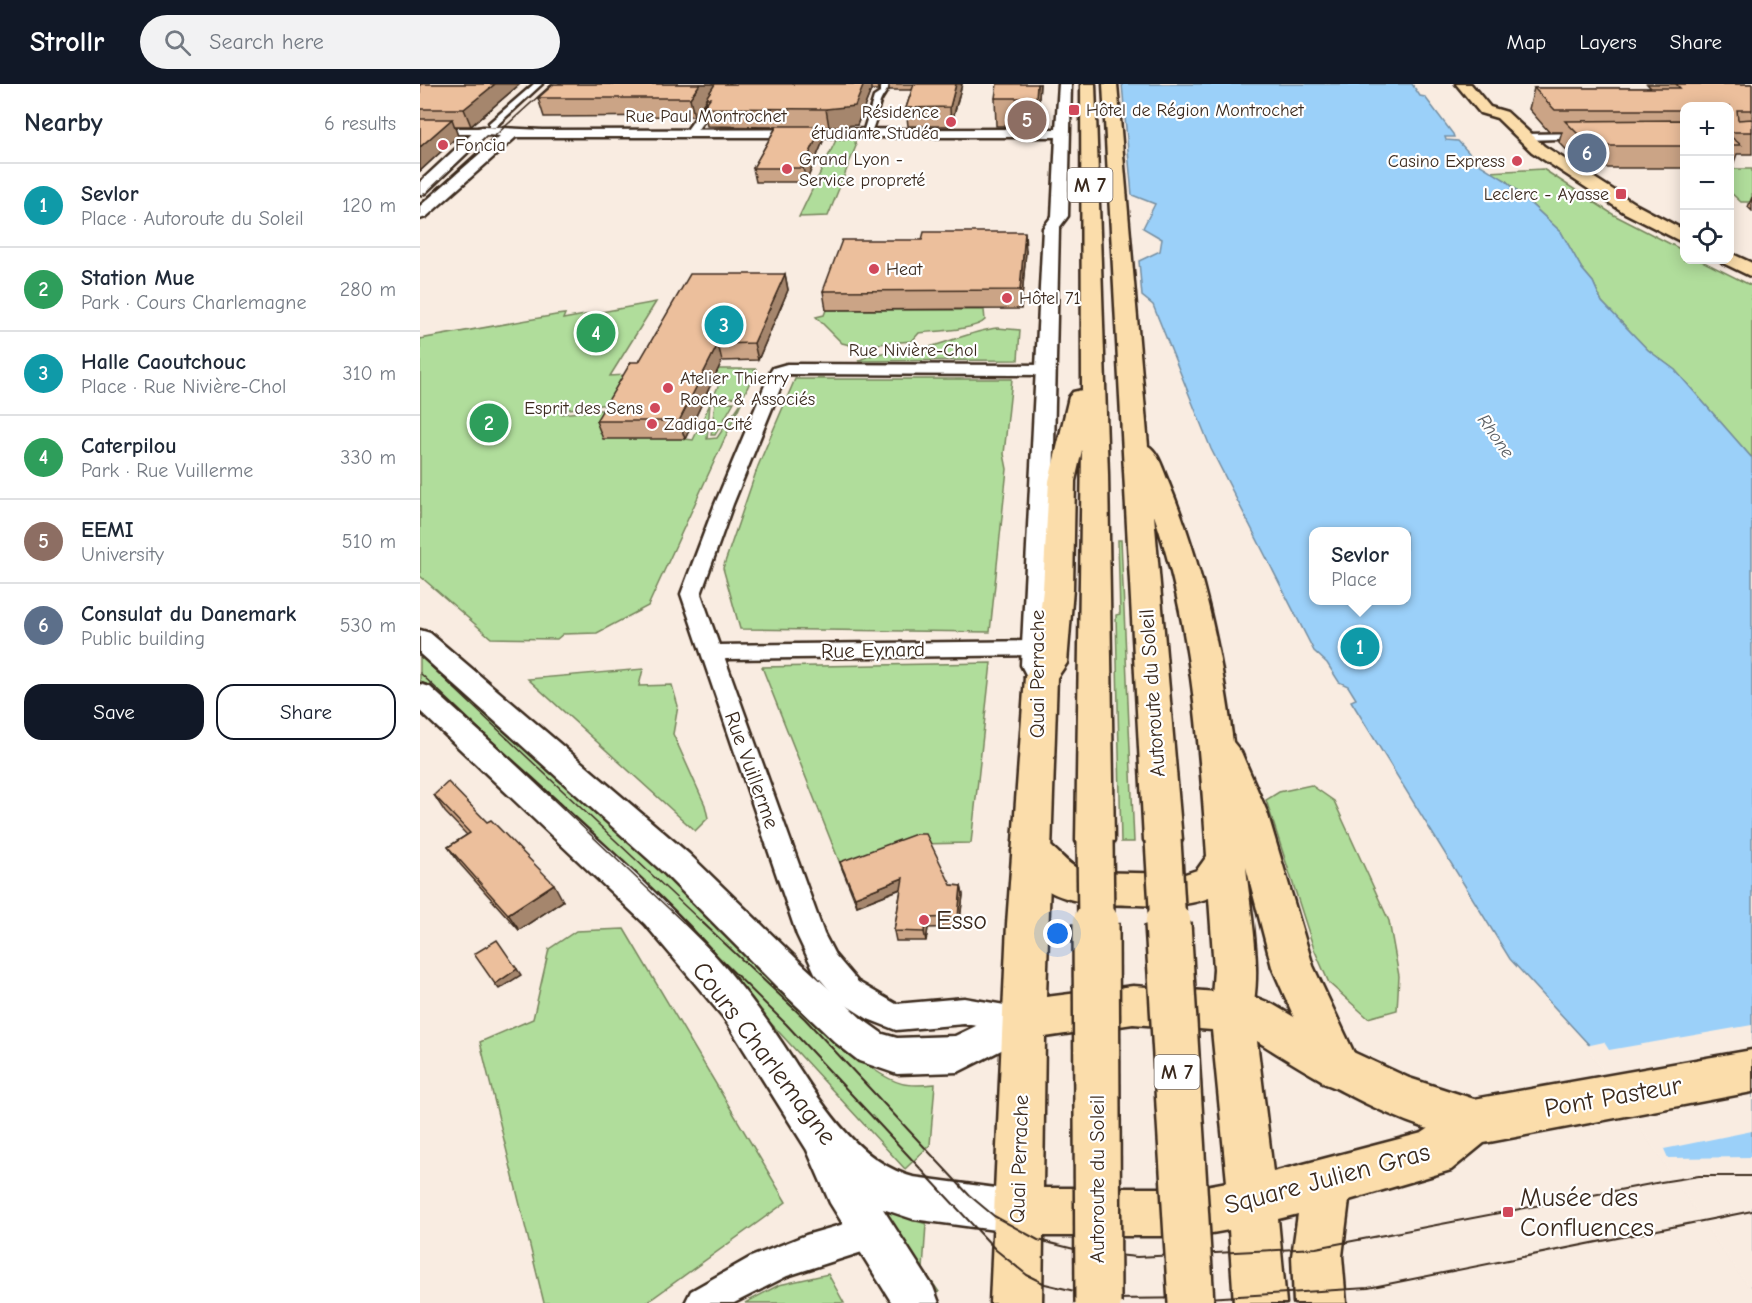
<!DOCTYPE html>
<html lang="en">
<head>
<meta charset="utf-8">
<style>
	body { margin:0; font-family:"Comic Neue",sans-serif; background:#f2f2f3; color:#1f2937 }
	.controls { position:absolute; right:18px; top:18px; display:grid; overflow:hidden; border-radius:12px; box-shadow:0 3px 15px #0003 }
	.controls button { width:54px; height:54px; display:grid; place-items:center; padding:0; border:0; border-bottom:2px solid #e0e1e3; background:#fff; color:#1f2937; font:30px sans-serif }
	.you { position:absolute; left:638px; top:850px; width:21px; height:21px; margin:-15px; border:4px solid #fff; border-radius:50%; background:#1a73e8; box-shadow:0 0 0 9px #1a73e833 }
	.badge { display:grid; place-items:center; width:39px; height:39px; border-radius:50%; background:#111827; color:#fff; font-size:20px; font-weight:700 }
	.pin { position:absolute; translate:-50% -50%; border:3px solid #fff; box-shadow:0 2px 6px #0006 }
	.popup { position:absolute; left:889px; top:443px; width:102px; height:78px; box-sizing:border-box; display:grid; place-content:center; border-radius:12px; background:#fff; filter:drop-shadow(0 2px 4px #0005); font-size:20px; white-space:nowrap; color:#747a83 }
	.popup b { font-size:22px; color:#1f2937 }
	.popup::after { content:''; position:absolute; left:50%; top:100%; margin-left:-12px; border:12px solid transparent; border-top-color:#fff }
	.list { margin:0; padding:0; list-style:none }
	h2 { display:flex; justify-content:space-between; align-items:center; height:78px; margin:0; padding:0 24px; font-size:26px }
	h2 small { font-size:20px; font-weight:400; color:#747a83 }
	.list li { display:grid; grid-template-columns:39px 1fr auto; gap:18px; align-items:center; box-sizing:border-box; height:84px; padding:0 24px; border-top:2px solid #e0e1e3 }
	.list b { display:block; font-size:22px; white-space:nowrap }
	.list p { margin:0; font-size:20px; white-space:nowrap; color:#747a83 }
	.list em { font-size:20px; font-style:normal; color:#747a83 }
	.actions { display:flex; gap:12px; padding:18px 24px }
	.actions a { flex:1; padding:14px 0; border:2px solid #111827; border-radius:18px; text-align:center; font-size:21px; color:#111827 }
	.actions .main { background:#111827; color:#fff }
	.icon { flex:none; width:33px; height:33px; fill:none; stroke:currentColor; stroke-width:2; stroke-linecap:round; stroke-linejoin:round }
	.map { position:relative; flex:none; width:1332px; height:1219px; overflow:hidden }
	header { display:flex; align-items:center; gap:36px; box-sizing:border-box; height:84px; padding:0 30px; background:#111827; color:#fff }
	header strong { font-size:28px }
	nav { display:flex; gap:33px; margin-inline-start:auto; font-size:21px }
	.search { width:420px; height:54px; background:#f2f2f3; display:flex; align-items:center; gap:15px; box-sizing:border-box; padding:0 21px; border-radius:33px; color:#747a83; font-size:22px }
	main { display:flex }
	aside { flex:1; background:#fff }
	.map>svg:first-child { display:block }
	.green { fill:#b0dd9b; stroke:#76845c; stroke-width:1.5 }
	.water { fill:#9bd0f9; stroke:#758ea1; stroke-width:1.5; fill-rule:evenodd }
	.pier { fill:#f9ece1 }
	.lines { fill:none; stroke-linecap:round; stroke-linejoin:round }
	.pedestrian-casing { stroke:#3b2a1e; stroke-width:5 }
	.minor-casing { stroke:#3b2a1e; stroke-width:5 }
	.tertiary-casing { stroke:#3b2a1e; stroke-width:5 }
	.primary-casing { stroke:#3b2a1e; stroke-width:5 }
	.trunk-casing { stroke:#3b2a1e; stroke-width:5 }
	.pedestrian { fill:#fff; fill-rule:evenodd }
	.minor { fill:#fff; fill-rule:evenodd }
	.tertiary { fill:#fff; fill-rule:evenodd }
	.primary { fill:#fbddab; fill-rule:evenodd }
	.trunk { fill:#fbddab; fill-rule:evenodd }
	.tram-far1 { stroke:#3b2a1e; stroke-width:1.5 }
	.tram { stroke:#3b2a1e; stroke-width:2 }
	.trunk-bridge-far1-casing { stroke:#3b2a1e; stroke-width:40; stroke-linecap:butt }
	.trunk-bridge-casing { stroke:#3b2a1e; stroke-width:50; stroke-linecap:butt }
	.trunk-bridge-far1 { stroke:#fbddab; stroke-width:35 }
	.trunk-bridge { stroke:#fbddab; stroke-width:45 }
	.wall { fill:#cba486; stroke:#3b2a1e; stroke-width:1.5 }
	.shaded-wall { fill:#a5866d; stroke:#3b2a1e; stroke-width:1.5 }
	.building { fill:#ecbf9c; stroke:#3b2a1e; stroke-width:1.5 }
	.poi-dot { fill:#d1495b; stroke:#fff; stroke-width:2 }
	.labels { text-anchor:middle; stroke-width:4.5; stroke-linejoin:round; paint-order:stroke }
	.far-poi-label { font-size:18px; fill:#3b2a1e; stroke:#fff; text-anchor:start }
	.far-street-label { font-size:18px; fill:#3b2a1e; stroke:#fff }
	.far-water-label { font-size:18px; font-style:italic; fill:#585c60; stroke:#fff }
	.shield { fill:#fff; stroke:#766a62; stroke-width:1.5 }
	.shield-label { font-size:20px; font-weight:bold; fill:#3b2a1e }
	.street-label { font-size:21px; fill:#3b2a1e; stroke:#fff }
	.near-poi-label { font-size:26px; fill:#3b2a1e; stroke:#fff; text-anchor:start }
	.near-street-label { font-size:26px; fill:#3b2a1e; stroke:#fff }
</style>
</head>
<body>
<header>
<strong>Strollr</strong>
<div class="search"><svg class="icon" aria-label="search" viewBox="0 0 24 24"><circle cx="10" cy="10" r="6"/><path d="M15 15l6 6"/></svg>Search here</div>
<nav><a>Map</a><a>Layers</a><a>Share</a></nav>
</header>
<main>
<aside>
<h2>Nearby<small>6 results</small></h2>
<ul class="list">
<li><span class="badge" style="background:#0f9aa8">1</span><div><b>Sevlor</b><p>Place · Autoroute du Soleil</p></div><em>120 m</em></li>
<li><span class="badge" style="background:#2e9e5b">2</span><div><b>Station Mue</b><p>Park · Cours Charlemagne</p></div><em>280 m</em></li>
<li><span class="badge" style="background:#0f9aa8">3</span><div><b>Halle Caoutchouc</b><p>Place · Rue Nivière-Chol</p></div><em>310 m</em></li>
<li><span class="badge" style="background:#2e9e5b">4</span><div><b>Caterpilou</b><p>Park · Rue Vuillerme</p></div><em>330 m</em></li>
<li><span class="badge" style="background:#8d6e63">5</span><div><b>EEMI</b><p>University</p></div><em>510 m</em></li>
<li><span class="badge" style="background:#5c6f8a">6</span><div><b>Consulat du Danemark</b><p>Public building</p></div><em>530 m</em></li>
</ul>
<div class="actions"><a class="main">Save</a><a>Share</a></div>
</aside>
<div class="map">
<svg width="1332" height="1219" viewBox="0 0 1332 1219">
	<rect width="100%" height="100%" fill="#f9ece1"/>
	<filter id="ink" filterUnits="userSpaceOnUse"><feTurbulence type="fractalNoise" baseFrequency=".0167" numOctaves="2"/><feDisplacementMap in="SourceGraphic" scale="12" xChannelSelector="R" yChannelSelector="G"/><feConvolveMatrix kernelMatrix="1 2 1 2 8 2 1 2 1" color-interpolation-filters="sRGB"/></filter>
	<g filter="url(#ink)">
		<g class="green">
			<path d="M417,54h17l2,8 -28,70 -29,1z"/>
			<path d="M1123,85l71,46 70,36v9h16l52,26v172l-77,-88 -27,-20 -46,-48 -9,-20 -11,-13 -21,-37 -56,-52 -17,-8z"/>
			<path d="M1310,85h22v33h-11l-11,-10z"/>
			<path d="M236,218l-46,74 15,-1 -17,29 -46,6 -1,4 59,-6 65,31 8,1 17,-36 -3,35 10,-1 24,-35 -93,203 -51,27 -34,1 -6,5 -66,-1 -71,-62v-237l136,-24 9,-1 -2,5z"/>
			<path d="M406,226h158l1,10c-9,10 -50,11 -66,13l-7,8 -58,5 -12,-3 -26,-26 8,-2z"/>
			<path d="M577,244l23,2 -2,30 -160,1c22,-12 45,-8 68,-13 24,-6 46,-17 71,-20z"/>
			<path d="M214,285h122l-13,28 -30,1 10,-23 -91,1z"/>
			<path d="M375,295h217l-8,75 3,15 -17,163 -250,-3 -17,-61 35,-102z"/>
			<path d="M314,318l-19,33h-4l4,-32z"/>
			<path d="M698,456h3l13,302h-13l-5,-227 4,-1z"/>
			<path d="M0,564l453,421c24,16 33,18 62,15l-5,61 -25,24 -232,-252 -253,-237z"/>
			<path d="M571,579l-20,180 -53,1 -75,27 -81,-204z"/>
			<path d="M223,585l-4,17 33,-1 6,21 -5,28 32,71 3,13 -13,13 -167,-152z"/>
			<path d="M891,701l23,16 55,120 10,55 -2,34 -29,8 -39,-35 -15,-34 -48,-149 13,-8z"/>
			<path d="M204,845l162,273 -140,101h-102l-64,-261 53,-23 16,-70 27,-18z"/>
			<path d="M462,1124l44,16 -3,45 16,23 -8,8z"/>
			<path d="M408,1190l16,29h-99l34,-18z"/>
		</g>
		<path class="water" d="M702,0h290l8,12 5,1 28,37 1,3h-9l1,3 12,1 21,23 26,16 56,52 21,37 11,13 9,20 46,48 27,20 77,88v828l-43,-60 -118,-179 -81,-88 -159,-258 5,-2 -8,-13 -9,-4 -12,-19 -13,-12 -103,-202 -58,-144 -11,-9 -3,-35 21,-10 2,-12 -19,-11 12,-24 -23,-9zM894,448h92v68h-92z"/>
		<path class="pier" d="M1332,941v106l-88,18 4,9 84,-1v128l-4,1 -41,-58 -121,-182 18,-4 5,8z"/>
		<g class="lines">
			<g class="pedestrian-casing">
				<g id="pedestrian">
					<path d="M114,0h8l-47,43h-6v-4z"/>
					<path d="M462,0h8c-3,8 -7,11 -10,18 -4,11 -4,24 -12,34h-6l12,-39 6,-4z"/>
				</g>
			</g>
			<g class="minor-casing">
				<g id="minor">
					<path d="M300,0h10l-37,52h-8l-1,-2z"/>
					<path d="M0,44h63l5,3 -5,3h-63z"/>
					<path d="M1171,49l4,1v4l-71,2 -5,-3 5,-3z"/>
					<path d="M367,280l259,1 8,5 -8,5 -260,-1 -53,130 -32,90 18,51 316,-4 8,2 3,5 -3,5 -8,2 -310,4 99,275 11,21 23,27 38,22 68,-6 70,12 5,10 -5,10 -10,3 -60,-9 -68,6 -28,-11 -30,-19 -23,-27 -18,-38 -116,-341 34,-90 56,-133 2,-3z"/>
					<path d="M452,1132l12,5 5,12 -5,12 -97,31 -53,27h-49l6,-12 60,-34 55,-22z"/>
				</g>
			</g>
			<g class="tertiary-casing">
				<g id="tertiary">
					<path d="M639,0h12l-3,132 -9,12 -10,437 6,12 -4,7 -10,3 -10,-3 -10,-19 22,-437 9,-12 4,-79h-540l-90,80 -6,2v-13l80,-70 -14,-1 -61,58 -5,2v-13l58,-54 5,-1 59,3 514,-1z"/>
					<path d="M0,546l10,3 259,221 113,110 60,55 21,15 14,4 58,-2 69,-33 13,5 6,12 -6,12 -79,40 -61,2 -38,-13 -23,-18 -60,-57 -111,-112 -245,-220z"/>
					<path d="M0,600l10,3c51,46 101,91 151,137 75,68 143,131 199,216 35,51 70,119 133,137l105,14 15,6 6,15 -6,15 -15,6 -105,-14 -30,-10 50,78 6,16h-47l-62,-100 -23,-53 -83,-132 -79,-94 -225,-213z"/>
				</g>
			</g>
			<g class="primary-casing">
				<g id="primary">
					<path d="M1036,0h15l19,23 17,5 37,34 93,59 47,25v13l-59,-30 -93,-61 -35,-34 -17,-5z"/>
					<path d="M1310,169l22,10v14l-29,-14 -3,-3h10z"/>
					<path d="M621,582l11,3 5,8 -11,320 87,-11 99,7 25,5 15,6 83,49 54,25 65,21 278,-49v42l-268,51 -33,27 -102,30 -7,56 4,47h-52l-2,-47 6,-42 -20,5 8,84h-52l-5,-73 -34,6h-152l-1,67h-52l17,-379 18,-247 5,-8zM713,940l79,6 15,152 -32,6h-152l2,-151zM837,957c55,35 109,67 171,88l-6,4 -149,39z"/>
				</g>
			</g>
			<g class="trunk-casing">
				<g id="trunk">
					<path d="M661,0h14l13,390 6,367 -6,11 -13,4 -13,-4 -6,-11 6,-391 -7,31 -2,108 -6,74 -15,22 -11,3 -11,-3 -5,-8 10,-16 8,-72 6,-108 20,-84 4,-5 9,-2z"/>
					<path d="M683,0h14l31,362c10,5 15,24 20,35 35,84 53,170 65,261l8,10 26,60 46,154 48,102 -6,15 -16,6 -16,-6 -51,-116 -26,-100c4,46 20,116 1,159l-15,5 -15,-5 -6,-14 3,-43 -5,-71c-25,9 -47,8 -73,7 -53,-1 -97,-1 -124,-54l6,-11c32,-11 39,21 66,32l101,2 12,-4 10,-14c-8,-116 -15,-231 -53,-341l28,325 -6,11 -13,4 -13,-4 -6,-11z"/>
				</g>
			</g>
			<use href="#pedestrian" class="pedestrian"/>
			<use href="#minor" class="minor"/>
			<use href="#tertiary" class="tertiary"/>
			<use href="#primary" class="primary"/>
			<use href="#trunk" class="trunk"/>
			<g class="tram-far1">
				<path d="M0,120l132,-120"/>
				<path d="M0,572l284,268"/>
				<path d="M0,589l265,251"/>
			</g>
			<g class="tram">
				<path d="M264,839l102,101 210,226 31,25 18,9 63,15 99,-1 161,-10 384,-77"/>
				<path d="M283,839l102,96 164,176 25,21 44,24 48,12 51,5 179,-9 345,-66 38,-6h53"/>
			</g>
			<g class="trunk-bridge-far1-casing">
				<g id="trunk-bridge-far1">
					<path d="M743,756l5,84"/>
					<path d="M675,757l1,83"/>
				</g>
			</g>
			<g class="trunk-bridge-casing">
				<g id="trunk-bridge">
					<path d="M676,839l2,380"/>
					<path d="M748,839l23,380"/>
				</g>
			</g>
			<use href="#trunk-bridge-far1" class="trunk-bridge-far1"/>
			<use href="#trunk-bridge" class="trunk-bridge"/>
		</g>
		<g class="wall">
			<path d="M0,0h100l-49,42h-17l4,10 -38,35z"/>
			<path d="M134,0h327l-3,6h-7l-14,35 -35,2 2,12 -18,43h-50l-3,-14 23,-41 -69,-1 -4,-18 4,-5 -1,-3 -12,16 -150,1 -6,-19z"/>
			<path d="M469,0h73l-11,42h-43l-2,-18 6,-18h-23z"/>
			<path d="M620,0l-3,42h-41l-1,-28z"/>
			<path d="M1227,0h105v70h-15l-5,14h-2v-62h-46v62h-100l-25,-26 3,-10h-13l-20,-23 5,-21h117z"/>
			<path d="M1332,113v14l-4,-4z"/>
			<path d="M606,167l-5,58 -195,1 -3,-19z"/>
			<path d="M365,190l3,16 -30,70 -36,1 -37,78h-82l-7,-18 43,-59z"/>
			<path d="M14,711l129,106 -44,29 -59,-66 -12,-17 19,-12 -22,-23z"/>
			<path d="M420,778l111,23 10,1 2,9 -4,32 -31,1 -2,13h-30l-2,-10 7,-42 -44,17 -14,-35z"/>
		</g>
		<g class="shaded-wall">
			<path d="M75,0h25l-49,42 -7,-17z"/>
			<path d="M280,0h17l-11,14v2l-12,16 -4,-18z"/>
			<path d="M444,0h7v6l-14,35 -28,2 -3,-18z"/>
			<path d="M457,0h4l-3,6z"/>
			<path d="M536,0h6l-11,42 -1,-19z"/>
			<path d="M617,0h3l-3,42 -1,-28z"/>
			<path d="M32,35l6,17 -38,35v-24z"/>
			<path d="M402,42l2,13 -18,43 -3,-14z"/>
			<path d="M605,148l1,19 -5,58 -1,-19z"/>
			<path d="M365,190l3,16 -30,70 -4,-17z"/>
			<path d="M298,260l4,17 -37,78 -6,-18z"/>
			<path d="M483,794l2,9 -48,19 -2,-9z"/>
			<path d="M134,800l9,17 -44,29 -11,-16z"/>
			<path d="M541,802l2,9 -4,32 -1,-10z"/>
			<path d="M506,834l2,10 -2,13 -2,-9z"/>
			<path d="M97,885l4,6 -22,14 -4,-5z"/>
		</g>
		<g class="building">
			<path d="M0,0h75l-31,25h-44z"/>
			<path d="M134,0h146l-10,14h-152z"/>
			<path d="M295,0h149l-9,22 -29,3 -123,-1 7,-10h-4z"/>
			<path d="M494,0h42l-6,23 -44,1z"/>
			<path d="M577,0h40l-1,14h-41z"/>
			<path d="M1256,0h76v26h-15l1,10 14,-1v13h-22v-26h-46v4h-129l-21,-22h146z"/>
			<path d="M0,35h32l-32,28z"/>
			<path d="M1264,36v26h-94l-25,-25z"/>
			<path d="M357,42h45l-19,42h-50z"/>
			<path d="M1310,52l11,9h-11z"/>
			<path d="M504,148h101l-5,58 -197,1 19,-51h80z"/>
			<path d="M270,190h95l-31,69 -36,1 -39,77h-83l35,-59h8z"/>
			<path d="M28,698l39,40 4,-2 63,64 -46,30 -60,-67 22,-14 -36,-38z"/>
			<path d="M496,750h10l25,51 10,1 -3,31 -32,1 -2,14 -30,-1 9,-53 -48,19 -15,-35z"/>
			<path d="M77,856l20,29 -22,15 -21,-30z"/>
		</g>
	</g>
	<g class="poi-dot">
		<rect x="648" y="20" width="12" height="12" rx="3"/>
		<circle cx="531" cy="38" r="6"/>
		<circle cx="23" cy="61" r="6"/>
		<circle cx="1097" cy="77" r="6"/>
		<circle cx="367" cy="85" r="6"/>
		<rect x="1195" y="104" width="12" height="12" rx="3"/>
		<circle cx="454" cy="185" r="6"/>
		<circle cx="587" cy="214" r="6"/>
		<circle cx="248" cy="304" r="6"/>
		<circle cx="235" cy="324" r="6"/>
		<circle cx="232" cy="340" r="6"/>
		<circle cx="504" cy="836" r="6"/>
		<rect x="1082" y="1122" width="12" height="12" rx="3"/>
	</g>
	<g class="labels">
		<g class="far-poi-label">
			<text x="666" y="32">Hôtel de Région Montrochet</text>
			<text x="519" y="34" text-anchor="end">Résidence<tspan x="519" dy="21">étudiante Studéa</tspan></text>
			<text x="35" y="67">Foncia</text>
			<text x="379" y="81">Grand Lyon -<tspan x="379" dy="21">Service propreté</tspan></text>
			<text x="1085" y="83" text-anchor="end">Casino Express</text>
			<text x="1189" y="116" text-anchor="end">Leclerc - Ayasse</text>
			<text x="466" y="191">Heat</text>
			<text x="599" y="220">Hôtel 71</text>
			<text x="260" y="300">Atelier Thierry<tspan x="260" dy="21">Roche &amp; Associés</tspan></text>
			<text x="223" y="330" text-anchor="end">Esprit des Sens</text>
			<text x="244" y="346">Zadiga-Cité</text>
		</g>
		<g class="far-street-label">
			<text x="286" y="38">Rue Paul Montrochet</text>
			<text x="493" y="272">Rue Nivière-Chol</text>
		</g>
		<g class="far-water-label">
			<text transform="translate(1076 352) rotate(55)" y="6">Rhone</text>
		</g>
		<g class="shield">
			<rect x="647.5" y="84" width="45" height="34" rx="4.5"/>
			<rect x="734.5" y="971" width="45" height="34" rx="4.5"/>
		</g>
		<g class="shield-label">
			<text x="670" y="108">M 7</text>
			<text x="757" y="995">M 7</text>
		</g>
		<g class="street-label">
			<text transform="translate(453 566) rotate(-1)" y="7">Rue Eynard</text>
			<text transform="translate(617 590) rotate(-90)" y="7">Quai Perrache</text>
			<text transform="translate(732 609) rotate(-94)" y="7">Autoroute du Soleil</text>
			<text transform="translate(332 686) rotate(70)" y="7">Rue Vuillerme</text>
			<text transform="translate(599 1075) rotate(-88)" y="7">Quai Perrache</text>
			<text transform="translate(677 1095) rotate(-90)" y="7">Autoroute du Soleil</text>
		</g>
		<g class="near-poi-label">
			<text x="516" y="845">Esso</text>
			<text x="1100" y="1122">Musée des<tspan x="1100" dy="30">Confluences</tspan></text>
		</g>
		<g class="near-street-label">
			<text transform="translate(345 969) rotate(53)" y="9">Cours Charlemagne</text>
			<text transform="translate(1193 1012) rotate(-10)" y="9">Pont Pasteur</text>
			<text transform="translate(907 1094) rotate(-15)" y="9">Square Julien Gras</text>
		</g>
	</g>
</svg>
<div class="controls">
<button>+</button>
<button>−</button>
<button><svg class="icon" aria-label="locate" viewBox="0 0 24 24"><circle cx="12" cy="12" r="6"/><path d="M12 2v4M12 18v4M2 12h4M18 12h4"/></svg></button>
</div>
<div class="you"></div>
<div class="pin badge" style="left:940px;top:563px;background:#0f9aa8">1</div>
<div class="popup"><b>Sevlor</b>Place</div>
<div class="pin badge" style="left:69px;top:339px;background:#2e9e5b">2</div>
<div class="pin badge" style="left:304px;top:241px;background:#0f9aa8">3</div>
<div class="pin badge" style="left:176px;top:249px;background:#2e9e5b">4</div>
<div class="pin badge" style="left:607px;top:36px;background:#8d6e63">5</div>
<div class="pin badge" style="left:1167px;top:69px;background:#5c6f8a">6</div>
</div>
</main>
</body>
</html>
